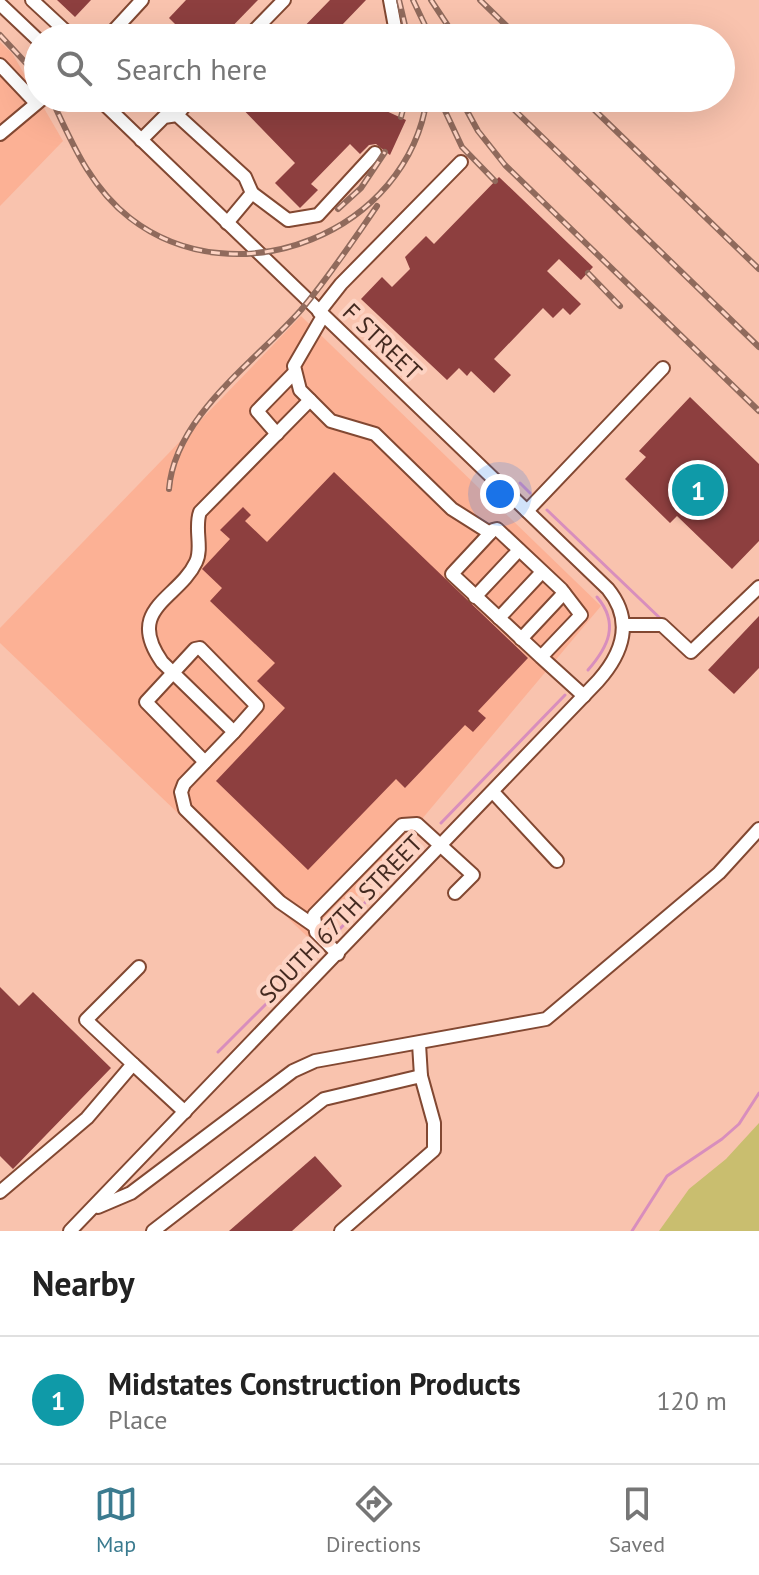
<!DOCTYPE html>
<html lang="en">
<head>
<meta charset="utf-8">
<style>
	body { margin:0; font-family:"PT Sans",sans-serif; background:#f6f6f6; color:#222 }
	.you { position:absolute; left:500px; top:494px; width:28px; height:28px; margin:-20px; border:6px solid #fff; border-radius:50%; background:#1a73e8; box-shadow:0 0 0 12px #1a73e833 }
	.badge { display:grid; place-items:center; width:52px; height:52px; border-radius:50%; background:#3b7b8f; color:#fff; font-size:26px; font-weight:700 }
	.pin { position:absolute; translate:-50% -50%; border:4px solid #fff; box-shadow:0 2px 8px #0006 }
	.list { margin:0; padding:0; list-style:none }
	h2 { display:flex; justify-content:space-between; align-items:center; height:104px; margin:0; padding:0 32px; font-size:34px }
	h2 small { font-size:26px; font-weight:400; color:#767676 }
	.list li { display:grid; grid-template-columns:52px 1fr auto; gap:24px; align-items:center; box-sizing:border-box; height:128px; padding:0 32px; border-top:2px solid #e0e0e0 }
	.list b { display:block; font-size:30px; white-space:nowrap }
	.list p { margin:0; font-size:26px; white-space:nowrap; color:#767676 }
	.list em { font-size:26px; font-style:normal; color:#767676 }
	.icon { flex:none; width:44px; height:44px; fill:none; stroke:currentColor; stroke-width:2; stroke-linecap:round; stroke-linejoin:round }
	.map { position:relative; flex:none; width:759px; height:1231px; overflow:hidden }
	.search { position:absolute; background:#fff; box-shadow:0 8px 32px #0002; left:24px; right:24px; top:24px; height:88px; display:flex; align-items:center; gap:20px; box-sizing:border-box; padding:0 28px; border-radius:44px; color:#767676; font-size:30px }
	.sheet { height:232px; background:#fff }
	nav { display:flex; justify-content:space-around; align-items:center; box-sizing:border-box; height:112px; border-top:2px solid #e0e0e0; background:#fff; font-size:22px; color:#767676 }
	nav a { display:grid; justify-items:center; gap:4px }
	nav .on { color:#3b7b8f }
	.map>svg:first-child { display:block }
	.built { fill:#fcb195 }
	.green { fill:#c9be6f }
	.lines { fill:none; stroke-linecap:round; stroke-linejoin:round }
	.stream { stroke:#d88ebd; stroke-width:3 }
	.building { fill:#8d3f3f }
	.minor-casing { stroke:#824832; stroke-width:16 }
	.minor { stroke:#fff; stroke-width:12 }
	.rail-casing { stroke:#906a5c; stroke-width:6 }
	.rail { stroke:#fdd3c3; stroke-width:3; stroke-dasharray:9; stroke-linecap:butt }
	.labels { text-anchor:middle; stroke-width:8; stroke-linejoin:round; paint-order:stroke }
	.street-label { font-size:24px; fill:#442a20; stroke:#fdd3c3 }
</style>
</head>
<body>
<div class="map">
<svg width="759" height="1231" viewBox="0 0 759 1231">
	<rect width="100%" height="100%" fill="#f9c3ae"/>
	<g class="built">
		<path d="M0,42l12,11 51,88 -63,65z"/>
		<path d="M301,316l300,290 -285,339 -316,-302v-15z"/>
	</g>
	<path class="green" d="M759,1123v108h-100l30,-42 37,-30z"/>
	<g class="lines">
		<g class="stream">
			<path d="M520,483l10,10"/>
			<path d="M547,510l116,111"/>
			<path d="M588,670c20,-23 32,-46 9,-73"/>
			<path d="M441,823l124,-128"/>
			<path d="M334,935l78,-81"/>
			<path d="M218,1052l103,-103"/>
			<path d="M632,1231l35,-55 55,-37 17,-15 20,-31"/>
		</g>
	</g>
	<g class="building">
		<path d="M57,0h34l-16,17z"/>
		<path d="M186,0h72l-37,38h-32l-20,-20z"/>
		<path d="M330,0h36l-25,26 13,12h-61z"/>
		<path d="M232,98h140l12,12 22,10 -16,35 -14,-11 -7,1 -9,9 -10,-10 -39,40 7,6 -18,18 -25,-25 20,-20z"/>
		<path d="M499,177l94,90 -12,13 -22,-21 -12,12 34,33 -11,11 -7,-7 -10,10 -10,-10 -49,51 17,16 -17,18 -23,-22 -4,5 -8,-8 -12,12 -86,-81 21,-22 10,10 18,-18 -5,-12 21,-21 8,8z"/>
		<path d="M690,397l69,67v77l-27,28 -55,-53 -7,7 -45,-44 21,-22 -7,-6z"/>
		<path d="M334,472l194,186 -50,53 8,7 -13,14 -8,-7 -60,63 -9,-9 -88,91 -92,-89 69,-73 -28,-27 18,-18 -65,-62 12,-13 -20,-19 28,-30 -10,-9 23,-23 8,8 -6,6 22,21z"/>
		<path d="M759,616v52l-25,26 -26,-24z"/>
		<path d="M0,987l19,19 14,-14 78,76 -98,101 -13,-13z"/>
		<path d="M315,1156l27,30 -50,45h-63z"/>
	</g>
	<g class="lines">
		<g class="minor-casing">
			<g id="minor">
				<path d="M32,0l41,38"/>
				<path d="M390,0l7,38"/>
				<path d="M0,4l38,36"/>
				<path d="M107,38l35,-38"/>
				<path d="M247,38l37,-38"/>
				<path d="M0,65l36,38"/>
				<path d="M397,101v-3"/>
				<path d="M177,115l14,-17"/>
				<path d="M0,134l43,-36"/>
				<path d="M141,140l23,-23 13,-2 68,62 7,16 -25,30"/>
				<path d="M252,193l36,27 30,-5 57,-62"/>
				<path d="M319,312l22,-28 120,-122"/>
				<path d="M323,316l-29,50 6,24 31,31 44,13 77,75 38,24"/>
				<path d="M310,400l-110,112c-6,16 3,36 -4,50 -17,37 -72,46 -34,100l72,70 -50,52 -3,8 4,17 95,93 33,23"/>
				<path d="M277,434l-20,-23 38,-39"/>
				<path d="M527,511l136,-143"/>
				<path d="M475,597l44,-47"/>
				<path d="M499,618l43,-46"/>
				<path d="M624,625h38l29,27 68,-65"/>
				<path d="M521,639l43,-46"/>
				<path d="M541,657l-89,-83 41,-44 4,-1 64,60 20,26 -40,42 43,39"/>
				<path d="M205,762l-59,-60 49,-53 5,-1 57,58 -23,26"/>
				<path d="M493,792l64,69"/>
				<path d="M338,954l-22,-22 -2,-17 88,-90 15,-1 56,51 -18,18"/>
				<path d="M419,1044l2,32"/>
				<path d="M133,1064l-47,-44 53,-53"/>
				<path d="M0,1192l87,-74 46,-54 52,48"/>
				<path d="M98,1207l33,-14 162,-122 22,-10 231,-42 173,-146 40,-44"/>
				<path d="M70,1231l528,-550c25,-28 36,-60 10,-92l-510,-491"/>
				<path d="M153,1231l171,-132 97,-23 13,47v27l-93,81"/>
			</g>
		</g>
		<use href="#minor" class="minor"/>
		<g class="rail-casing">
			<g id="rail">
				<path d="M399,0l9,38"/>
				<path d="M413,0l18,38"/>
				<path d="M431,0l25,38"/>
				<path d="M480,0l39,38"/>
				<path d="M0,35l38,41"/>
				<path d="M51,98c21,45 39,89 79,120 107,83 278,14 297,-120"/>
				<path d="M439,98l23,49 33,34"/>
				<path d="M460,98l18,33 27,34 254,246"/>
				<path d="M502,98l257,249"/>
				<path d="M582,98l177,171"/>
				<path d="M401,117l5,-19"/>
				<path d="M338,209l23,-21 24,-36"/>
				<path d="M588,273l32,33"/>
				<path d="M169,489c6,-73 86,-127 132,-179 27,-32 52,-69 76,-104"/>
			</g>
		</g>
		<use href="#rail" class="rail"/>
	</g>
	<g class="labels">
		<g class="street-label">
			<text transform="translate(382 342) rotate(44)" y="8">F STREET</text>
			<text transform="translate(341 919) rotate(-46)" y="8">SOUTH 67TH STREET</text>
		</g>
	</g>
</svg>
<div class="you"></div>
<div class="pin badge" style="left:698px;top:490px;background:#0f9aa8">1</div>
<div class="search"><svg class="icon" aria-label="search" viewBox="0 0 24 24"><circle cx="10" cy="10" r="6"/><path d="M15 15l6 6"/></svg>Search here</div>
</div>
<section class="sheet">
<h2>Nearby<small></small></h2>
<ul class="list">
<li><span class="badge" style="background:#0f9aa8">1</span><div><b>Midstates Construction Products</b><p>Place</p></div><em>120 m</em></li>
</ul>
</section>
<nav>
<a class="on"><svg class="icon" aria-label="map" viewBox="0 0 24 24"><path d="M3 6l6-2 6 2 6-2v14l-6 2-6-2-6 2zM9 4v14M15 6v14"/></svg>Map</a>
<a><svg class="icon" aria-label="directions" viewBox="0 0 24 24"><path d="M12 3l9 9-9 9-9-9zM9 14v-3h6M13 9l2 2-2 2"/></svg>Directions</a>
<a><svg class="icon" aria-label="saved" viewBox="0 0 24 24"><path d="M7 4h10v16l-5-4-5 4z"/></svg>Saved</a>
</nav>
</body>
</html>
